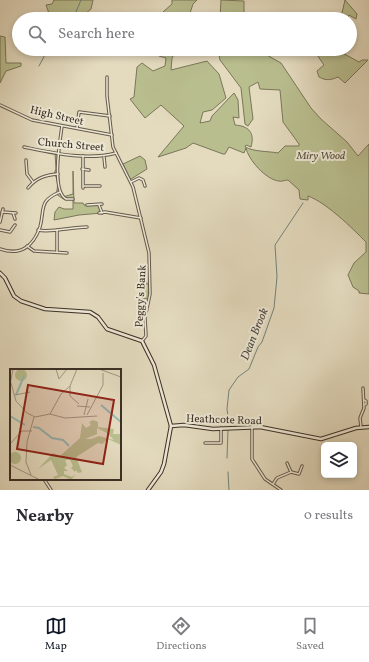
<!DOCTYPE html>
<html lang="en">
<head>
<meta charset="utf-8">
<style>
	body { margin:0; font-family:Vollkorn,serif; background:#f2f2f3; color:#2b2b33 }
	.controls { position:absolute; right:12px; bottom:12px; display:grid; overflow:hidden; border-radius:6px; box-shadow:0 2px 6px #0003 }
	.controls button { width:36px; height:36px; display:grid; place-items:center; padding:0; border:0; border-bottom:1px solid #e1e1e2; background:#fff; color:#2b2b33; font:20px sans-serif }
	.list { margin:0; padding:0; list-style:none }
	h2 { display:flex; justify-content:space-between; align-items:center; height:52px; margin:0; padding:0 16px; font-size:17px }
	h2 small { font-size:13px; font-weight:400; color:#7c7c81 }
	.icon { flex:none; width:22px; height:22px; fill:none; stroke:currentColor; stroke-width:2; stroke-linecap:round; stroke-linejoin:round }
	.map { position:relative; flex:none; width:369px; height:490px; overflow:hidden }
	.search { position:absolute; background:#fff; box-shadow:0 2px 6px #0003; left:12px; right:12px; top:12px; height:44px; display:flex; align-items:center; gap:10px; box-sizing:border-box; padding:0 14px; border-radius:22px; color:#7c7c81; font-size:15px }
	.sheet { height:116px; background:#fff }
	nav { display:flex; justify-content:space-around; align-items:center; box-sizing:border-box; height:56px; border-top:1px solid #e1e1e2; background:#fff; font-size:11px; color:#7c7c81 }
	nav a { display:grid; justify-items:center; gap:2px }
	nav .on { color:#111827 }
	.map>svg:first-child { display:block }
	.green { fill:#b9be8f; stroke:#7a765a }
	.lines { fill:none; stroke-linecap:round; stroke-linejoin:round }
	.stream { stroke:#71837c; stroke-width:1 }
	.street-casing { stroke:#665a4c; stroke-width:3.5 }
	.secondary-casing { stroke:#3c2f26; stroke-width:4.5 }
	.street { stroke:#ede8d5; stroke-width:1.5 }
	.secondary { stroke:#ede8d5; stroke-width:2.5 }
	.labels { text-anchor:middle; stroke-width:4; stroke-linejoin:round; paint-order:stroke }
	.street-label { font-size:11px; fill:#3c2f26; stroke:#ede8d5 }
	.park-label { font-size:11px; font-style:italic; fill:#554c3b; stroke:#ede8d5 }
	.water-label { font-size:12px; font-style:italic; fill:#4e4b43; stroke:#ede8d5 }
	.inset-river { fill:none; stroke:#95bbb5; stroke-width:2 }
	.inset-road { fill:none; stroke:#a19682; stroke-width:1 }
	.view { fill:#8f2418; fill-opacity:0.15; stroke:#8f2418; stroke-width:2 }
	.inset-edge { fill:none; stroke:#3c2f26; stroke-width:2 }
</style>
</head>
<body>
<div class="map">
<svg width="369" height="490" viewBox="0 0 369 490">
	<rect width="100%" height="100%" fill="#e4dbbf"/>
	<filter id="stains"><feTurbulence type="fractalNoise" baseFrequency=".005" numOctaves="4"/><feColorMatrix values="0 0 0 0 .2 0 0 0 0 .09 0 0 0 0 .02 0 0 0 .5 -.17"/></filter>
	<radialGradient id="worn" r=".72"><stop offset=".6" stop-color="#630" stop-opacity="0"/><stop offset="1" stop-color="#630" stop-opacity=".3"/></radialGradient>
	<g class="green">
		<path d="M54,0h39l-2,9 -12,10h-28l-5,-14 6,-1z"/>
		<path d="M172,0h25l-4,4 -5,15h-26l1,-7 9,-8z"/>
		<path d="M221,0l23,1v11l6,7h-30z"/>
		<path d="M345,0l12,14 -1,5 -7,-4 -2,4h-8l3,-6z"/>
		<path d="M0,36l5,1 1,26h15v3l-15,5 -6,12z"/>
		<path d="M159,49h18l-5,9 -1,12 36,-9 12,13 7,24 -14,12 -9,2 -3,11 10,-2 2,-5 22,-23 4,7 1,18 -6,-1 2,8c14,1 20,8 16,22l-5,-2 -1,2c10,5 22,4 33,6l7,-7h14v-2l-16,-22 -3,-32 -20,-1 -2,-7 -9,5 4,32 -5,7 -3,-2 -4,-36 -21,-28 -2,-11h38l25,14 30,45 10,11 26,23 11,14 11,-12v150l-10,-1v-2l-6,-4 -5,-12 6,-12 12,-11v-10c-14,-14 -39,-39 -58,-46v4l-8,-1 -1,-9 -11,-10c-3,0 -7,2 -9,1 -13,-1 -31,-22 -33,-33l-2,5 -15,-6 -4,7h-2l-30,-11 -7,5 -28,9 26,-31 -23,-21 -16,13 -15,-19 4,-2 3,-30 5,-4 11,8 12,-5 1,-8 -7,-2z"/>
		<path d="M313,49h22l24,13 3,-2h6l-23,23 -7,-6c-7,3 -12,4 -19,0l-2,-6 7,-6z"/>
		<path d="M55,153h2l3,39 3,5 10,-3v-23l1,32h9l1,2 15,-1 3,9 -23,2 -25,5 1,-8 4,-5 5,2h9v-10h-7l-1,1 -9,-6c2,-7 3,-14 -2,-20l2,-5z"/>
		<path d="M140,156l5,4 2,9 -16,10 -2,-1 -6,-14z"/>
		<path d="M142,278l4,1 1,5h2l-1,15 -7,-1 5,-14 -5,-1z"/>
	</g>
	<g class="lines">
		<g class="stream">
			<path d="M73,19l8,-19"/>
			<path d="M39,66l9,-17"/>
			<path d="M229,424l-2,-15 2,-19 9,-13 11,-8 9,-22 4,-5 12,-34 3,-31 -2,-32 28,-42"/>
			<path d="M227,458l1,-28"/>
			<path d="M228,472l1,18"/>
		</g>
		<g class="street-casing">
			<g id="street">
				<path d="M107,77v19l6,51 20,40 16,66 1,41 -5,24 1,18 -4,5"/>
				<path d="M0,105l32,15 80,15"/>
				<path d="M62,126c-2,15 -11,64 4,73h7"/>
				<path d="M77,128l2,-16 31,4"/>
				<path d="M24,147c29,6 63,14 92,6"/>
				<path d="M83,156v32"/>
				<path d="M104,157l1,10"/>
				<path d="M26,160l1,14 6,8"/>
				<path d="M82,169l7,1"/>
				<path d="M131,182l8,-4 4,2 2,6"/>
				<path d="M84,186h16"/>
				<path d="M28,188c8,-10 17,-13 30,-14"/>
				<path d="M87,205l15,-1"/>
				<path d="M99,205l3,8"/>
				<path d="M2,212l14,1"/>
				<path d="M13,213l2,6"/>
				<path d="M99,213l6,-1 36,6"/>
				<path d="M0,222l3,-13"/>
				<path d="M0,230l10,2 5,-7"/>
				<path d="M38,230c12,3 35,-3 49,-3"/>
				<path d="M57,230v22"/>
				<path d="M27,246l7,5 33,2"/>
				<path d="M0,249c20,7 33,-2 40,-22 5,-18 -2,-26 20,-35"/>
				<path d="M364,400l2,1v3l-2,1"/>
				<path d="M252,427v32l13,20 16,11"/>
				<path d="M361,427l-1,-9 4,-10 -1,-20"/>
				<path d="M205,443h16v-15"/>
				<path d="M291,472l8,2 3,-8"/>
				<path d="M44,479l7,11"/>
				<path d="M273,484l4,-6 14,-6 -4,-9"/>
			</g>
		</g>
		<g class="secondary-casing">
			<g id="secondary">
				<path d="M0,273l5,5 9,18 7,5 24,8 45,3 8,5 9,12 35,12 12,24 17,61 -7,38 -3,8 -13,18"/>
				<path d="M171,426l13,-1 29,4 47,-2 61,12 35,-11 13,-1"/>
			</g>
		</g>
		<use href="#street" class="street"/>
		<use href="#secondary" class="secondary"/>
	</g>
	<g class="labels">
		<g class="street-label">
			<text transform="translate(57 115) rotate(13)" y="4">High Street</text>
			<text transform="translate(71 144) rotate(5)" y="4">Church Street</text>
			<text transform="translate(140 296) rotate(-87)" y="4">Peggy's Bank</text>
			<text transform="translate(224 419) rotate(2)" y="4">Heathcote Road</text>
		</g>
		<g class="park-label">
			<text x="321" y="159">Miry Wood</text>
		</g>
		<g class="water-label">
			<text transform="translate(254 334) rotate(-68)" y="4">Dean Brook</text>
		</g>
	</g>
	<g transform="translate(10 369)">
		<rect width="111" height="111" fill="#e4dbbf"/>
		<path d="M5 6a6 6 0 1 1 12 0a6 6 0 1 1-12 0ZM83,51l5,2v5l16,2 -1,5h8v11l-13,-6 -6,5 -4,-1 -22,14 6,15 -4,1 -2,-3 -1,2 -4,-4 2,-2 -3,-6h-5l2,5 -3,3 4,3h-4v3l8,3 4,-3 -5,6 -8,-4 -8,3 -2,-2 5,-2 -7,-15 -13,9 15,-16 7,3 20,-18 2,-15 4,5 5,-3 -2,-3zM87,59l10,5 7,7 -15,-4 -8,3h-6l12,-5zM-1 89a6 6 0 1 1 12 0a6 6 0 1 1-12 0Z" fill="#b9be8f" fill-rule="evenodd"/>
		<path class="inset-river" d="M6,26l8,-19M91,36l20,17M0,47l15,9M23,58l6,1 13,10 11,2 6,6"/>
		<path class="inset-road" d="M46,0l3,10 8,-10M89,0l22,8M1,14l5,18 11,12 8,4 15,-3M0,16l3,-16M60,17v10l9,8M5,26l15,-3M67,37l13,1M40,45l11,-20 9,-8 7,-17M40,45l15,4 32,-2M74,46l4,-16M77,46l16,-30v-12M0,75l12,-13h10M0,96l30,15M21,106l-5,-13 1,-20 7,-25"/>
		<path class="view" d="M18,16l86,15 -11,64 -86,-15z"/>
		<rect width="111" height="111" class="inset-edge"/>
	</g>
	<rect width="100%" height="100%" filter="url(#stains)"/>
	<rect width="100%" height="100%" fill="url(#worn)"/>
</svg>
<div class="controls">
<button><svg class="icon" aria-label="layers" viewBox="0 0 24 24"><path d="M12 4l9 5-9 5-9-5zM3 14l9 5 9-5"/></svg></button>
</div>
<div class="search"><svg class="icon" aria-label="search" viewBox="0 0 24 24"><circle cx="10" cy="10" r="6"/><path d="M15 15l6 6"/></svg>Search here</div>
</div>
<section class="sheet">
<h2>Nearby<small>0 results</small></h2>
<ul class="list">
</ul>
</section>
<nav>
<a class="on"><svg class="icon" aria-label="map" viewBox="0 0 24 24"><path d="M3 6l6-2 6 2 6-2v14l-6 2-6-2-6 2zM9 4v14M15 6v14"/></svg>Map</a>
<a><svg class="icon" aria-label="directions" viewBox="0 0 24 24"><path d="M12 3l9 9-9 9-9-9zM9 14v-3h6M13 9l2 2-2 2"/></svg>Directions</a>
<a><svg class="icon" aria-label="saved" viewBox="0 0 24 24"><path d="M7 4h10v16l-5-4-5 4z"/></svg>Saved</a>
</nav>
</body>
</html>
